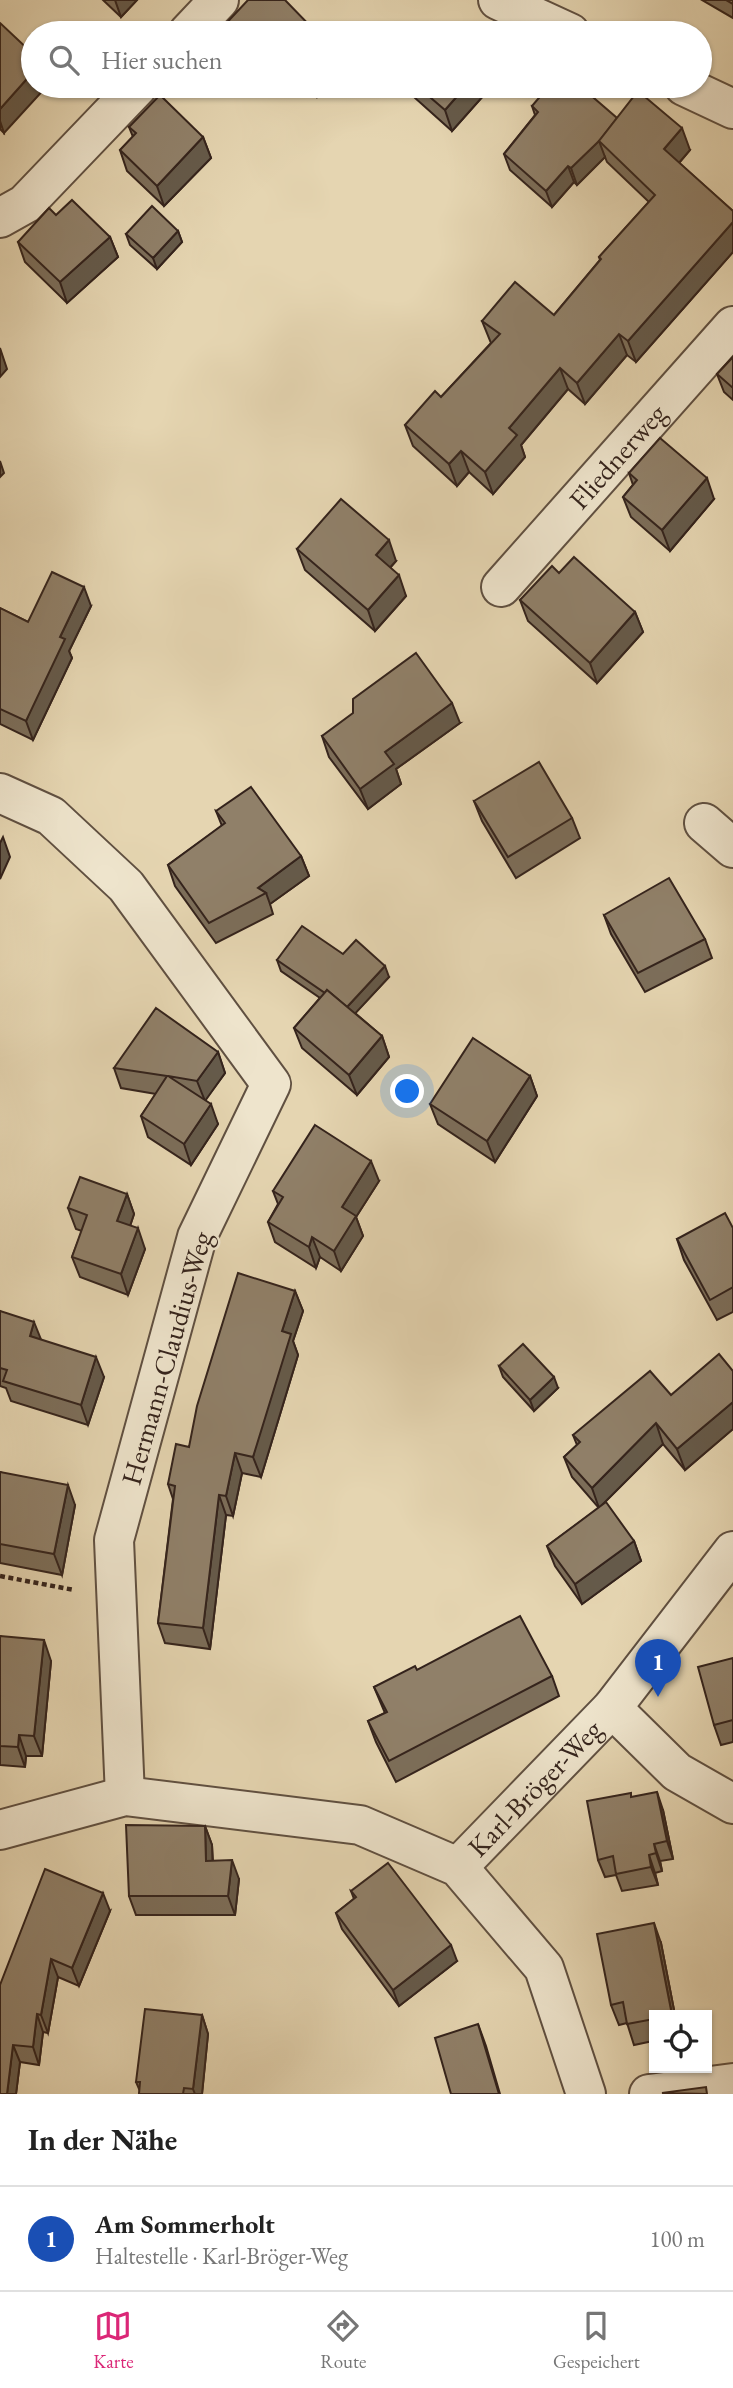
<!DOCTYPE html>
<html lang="de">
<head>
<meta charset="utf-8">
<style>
	body { margin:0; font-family:"EB Garamond",serif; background:#f6f6f6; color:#222 }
	.controls { position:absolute; right:21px; bottom:21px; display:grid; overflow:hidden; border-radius:0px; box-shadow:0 2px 5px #0004 }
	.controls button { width:63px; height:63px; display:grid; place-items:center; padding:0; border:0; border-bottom:2px solid #e0e0e0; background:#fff; color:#222; font:35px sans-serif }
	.you { position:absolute; left:408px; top:1092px; width:24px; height:24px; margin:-18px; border:5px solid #fff; border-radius:50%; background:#1a73e8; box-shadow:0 0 0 10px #1a73e833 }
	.badge { display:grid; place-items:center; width:46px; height:46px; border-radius:50%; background:#db2777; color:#fff; font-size:23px; font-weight:700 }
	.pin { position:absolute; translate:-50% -58px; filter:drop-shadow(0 2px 4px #0008) }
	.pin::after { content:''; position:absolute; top:37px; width:24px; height:21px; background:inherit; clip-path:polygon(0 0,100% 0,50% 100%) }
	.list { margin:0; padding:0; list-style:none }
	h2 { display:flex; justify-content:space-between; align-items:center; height:91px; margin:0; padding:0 28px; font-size:30px }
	h2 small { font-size:23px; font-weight:400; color:#767676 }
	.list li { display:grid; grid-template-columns:46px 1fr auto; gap:21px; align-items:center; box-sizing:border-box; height:105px; padding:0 28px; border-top:2px solid #e0e0e0 }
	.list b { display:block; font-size:26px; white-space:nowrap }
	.list p { margin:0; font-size:23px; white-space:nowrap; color:#767676 }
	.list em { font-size:23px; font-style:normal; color:#767676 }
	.icon { flex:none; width:38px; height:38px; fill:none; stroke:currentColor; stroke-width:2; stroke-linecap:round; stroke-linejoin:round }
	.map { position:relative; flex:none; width:733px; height:2094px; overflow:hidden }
	.search { position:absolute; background:#fff; box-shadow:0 2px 5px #0004; left:21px; right:21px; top:21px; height:77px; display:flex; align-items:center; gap:18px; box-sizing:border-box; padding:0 24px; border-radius:38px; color:#767676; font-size:26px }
	.sheet { height:196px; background:#fff }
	nav { display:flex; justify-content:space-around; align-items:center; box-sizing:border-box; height:98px; border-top:2px solid #e0e0e0; background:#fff; font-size:19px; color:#767676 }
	nav a { display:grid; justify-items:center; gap:4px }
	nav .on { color:#db2777 }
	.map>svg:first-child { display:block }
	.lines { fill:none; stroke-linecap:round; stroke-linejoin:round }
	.minor-casing { stroke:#605041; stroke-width:42 }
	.path { stroke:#34231c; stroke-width:4.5; stroke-dasharray:5 3.5; stroke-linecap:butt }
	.minor { stroke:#eee4cc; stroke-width:38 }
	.wall { fill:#7c6e5a; stroke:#34231c; stroke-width:2 }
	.shaded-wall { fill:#655a4a; stroke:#34231c; stroke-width:2 }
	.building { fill:#908069; stroke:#34231c; stroke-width:2 }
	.labels { text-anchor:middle; stroke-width:5; stroke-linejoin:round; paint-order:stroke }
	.street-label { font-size:28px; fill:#34231c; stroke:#eee4cc }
</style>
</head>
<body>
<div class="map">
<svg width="733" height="2094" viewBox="0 0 733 2094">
	<rect width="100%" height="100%" fill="#e5d5b1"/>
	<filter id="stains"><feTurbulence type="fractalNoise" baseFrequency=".00286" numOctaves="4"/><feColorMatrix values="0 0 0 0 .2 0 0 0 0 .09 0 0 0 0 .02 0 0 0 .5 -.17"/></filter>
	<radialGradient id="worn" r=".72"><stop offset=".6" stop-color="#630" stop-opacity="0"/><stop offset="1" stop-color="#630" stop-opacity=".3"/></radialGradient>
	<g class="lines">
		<g class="minor-casing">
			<g id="minor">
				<path d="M498,0l72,33"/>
				<path d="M188,33l31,-33"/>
				<path d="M684,86l49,23"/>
				<path d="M0,218l25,-14 113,-118"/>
				<path id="s1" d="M501,587l232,-261"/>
				<path d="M0,793l51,23 75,70 145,198 -74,153 -83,303 11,256"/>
				<path d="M704,823l29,25"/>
				<path d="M612,1708l65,64 56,32"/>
				<path d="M0,1830l125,-34 235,29 98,42 86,101 42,126"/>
				<path id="s2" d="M458,1867l154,-159 121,-157"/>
				<path d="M649,2094l84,-11"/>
			</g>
		</g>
		<path class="path" d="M0,1576l74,14"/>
		<use href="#minor" class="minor"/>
	</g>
	<g class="wall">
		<path d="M103,0h34l-16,17z"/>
		<path d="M702,0h31v18z"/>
		<path d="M0,23l4,110 -4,-4z"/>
		<path d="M263,86h16l-7,8z"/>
		<path d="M305,86h23l-11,11z"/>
		<path d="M404,86h88l-40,45 -47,-42z"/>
		<path d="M532,106l85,12 73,32 -11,13 54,48v41l-97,110 -9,-7 -42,49 -17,-15 -47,56 4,12 -32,37 -24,-22 -12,14 -44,-40 -8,-21 36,-28 50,-54 -9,-22 72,-6 46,-55 -1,-3 50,-55 -42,-40 -2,-5 -28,28 -3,-3 -22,25 -42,-37 -6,-16 31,-39z"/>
		<path d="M129,127l74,10 8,21 -47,48 -37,-35 -7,-21 13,-13z"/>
		<path d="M56,215l54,22 8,20 -51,46 -42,-41 -7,-20z"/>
		<path d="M178,231l4,11 -25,27 -27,-24 -4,-11z"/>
		<path d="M733,357v43l-9,-8 -7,-18z"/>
		<path d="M629,473l85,26 -44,52 -39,-34 -8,-20 10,-12z"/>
		<path d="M297,549l99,12 -6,7 16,28 -31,35 -70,-61z"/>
		<path d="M559,573l76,39 8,20 -46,51 -69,-62 -8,-21z"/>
		<path d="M91,606l-22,45 3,7 -39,82 -33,-16v-116l28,14z"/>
		<path d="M460,723l-64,46 5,15 -33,25 -39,-52 -7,-21z"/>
		<path d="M474,801l98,17 8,20 -64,40 -34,-57z"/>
		<path d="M216,811l85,45 8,20 -39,28 3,10 -57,29 -41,-57 -7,-21 54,-39z"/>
		<path d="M604,915l101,24 7,19 -67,34 -34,-58z"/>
		<path d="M343,954l46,23 -34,36 27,23 7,21 -32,38 -55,-47 -8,-20 26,-30 -39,-27 -4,-11z"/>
		<path d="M218,1052l7,21 -20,27 13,24 -27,41 -43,-28 -7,-21 15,-22 -35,-6 -7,-20z"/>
		<path d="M530,1076l7,20 -42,66 -57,-38 -8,-20z"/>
		<path d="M379,1181l-23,36 7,19 -22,35 -21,-14 -4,11 -41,-26 -7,-20 10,-18 -5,-13z"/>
		<path d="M127,1194l7,20 -4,12 15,23 -17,46 -48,-18 -8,-20 10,-26 -6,-2 -8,-21z"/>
		<path d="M733,1228v84l-16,8 -33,-60 -7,-21z"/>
		<path d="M295,1291l8,20 -10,30 5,14 -37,122 -19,-4 -9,43 -7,-1 -16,134 -45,-6 -7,-20 15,-124 -5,-15 21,-37z"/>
		<path d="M0,1311l41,29 63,37 -16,48 -77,-24 -5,-13 -6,-2z"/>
		<path d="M499,1366l59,22 -24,23 -31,-34z"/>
		<path d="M733,1371v58l-48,41 -22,-26 -62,62 33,35 7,20 -59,43 -27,-38 -8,-20 52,-38 -27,-31 -8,-20 13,-12 -4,-10z"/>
		<path d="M0,1472l75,33 -13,70 -62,-12z"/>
		<path d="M0,1636l51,25 -9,95h-16l-1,11 -25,-2z"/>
		<path d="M733,1658v84l-12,3 -7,-20z"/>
		<path d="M417,1670l135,6 7,20 -163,86 -20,-40 -8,-21 17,-8 -11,-26z"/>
		<path d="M632,1797l31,13 10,49 -13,2 2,10 -7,2 3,12 -36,6 -6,-16 -11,2 -7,-17z"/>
		<path d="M205,1826l7,19 1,16 26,18 -4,36h-99l-7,-19z"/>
		<path d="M351,1891l106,70 -58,45 -57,-77 -6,-16 18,-14z"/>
		<path d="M110,1911l-31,75 -21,-9 -10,56 -5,-1 -4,33 -19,-3 -4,32 -16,-109z"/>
		<path d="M661,1943l14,72h-21v32l-1,-6 -19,4 -7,-22 -8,2 -8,-20z"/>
		<path d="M202,2015l6,19 -6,60h-63l1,-3 -4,-9z"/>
		<path d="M660,2068h21l-20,2z"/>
	</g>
	<g class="shaded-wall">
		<path d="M115,0h22l-16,17z"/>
		<path d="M33,72v14h14l-43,47 -4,-12v-12z"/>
		<path d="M269,86h10l-7,8z"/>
		<path d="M312,86h16l-11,11z"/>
		<path d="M466,86h26l-40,45 -7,-21z"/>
		<path d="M620,120l-21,21 6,16 -28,28 -6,-17z"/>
		<path d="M682,128l8,22 -18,21 -8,-22z"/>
		<path d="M203,137l8,21 -47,48 -7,-20z"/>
		<path d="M568,166l6,16 -22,25 -6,-16z"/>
		<path d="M733,222v30l-97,110 -8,-21z"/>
		<path d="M178,231l4,11 -25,27 -4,-11z"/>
		<path d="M110,237l8,20 -51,46 -7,-21z"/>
		<path d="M619,334l8,21 -42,49 -8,-21z"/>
		<path d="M0,348l7,21 -7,8z"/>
		<path d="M560,368l8,21 -47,56 4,12 -32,37 -8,-22 24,-44z"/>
		<path d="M461,451l8,21 -12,14 -8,-22z"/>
		<path d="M0,461l4,12 -4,4z"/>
		<path d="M707,478l7,21 -44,52 -8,-21z"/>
		<path d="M389,540l7,21 -13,14 -7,-20z"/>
		<path d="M399,575l7,21 -31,35 -7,-21z"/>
		<path d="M84,587l7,19 -22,45 3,7 -39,82 -7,-19 34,-84z"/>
		<path d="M635,612l8,20 -46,51 -7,-20z"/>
		<path d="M452,703l8,20 -64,46 5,15 -33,25 -8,-20 25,-37z"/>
		<path d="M3,837l7,20 -10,22v-36z"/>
		<path d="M301,856l8,20 -39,28 -4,-11 -8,-5z"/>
		<path d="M385,966l4,11 -39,42 -4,-11z"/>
		<path d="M382,1036l7,21 -32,38 -8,-20z"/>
		<path d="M218,1052l7,21 -20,28 -8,-20z"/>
		<path d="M530,1076l7,20 -42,66 -8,-21z"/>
		<path d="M211,1104l7,20 -27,41 -7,-21z"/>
		<path d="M371,1161l8,20 -23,36 7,19 -22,35 -7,-20 8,-44z"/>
		<path d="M127,1194l7,20 -9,27 -8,-20z"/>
		<path d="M138,1228l7,21 -17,46 -7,-21z"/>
		<path d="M312,1237l8,20 -4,11 -7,-21z"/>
		<path d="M295,1291l8,20 -10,30 5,14 -37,122 -8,-20 29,-126z"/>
		<path d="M34,1322l8,20 -12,-6z"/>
		<path d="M96,1357l8,20 -16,48 -7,-20z"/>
		<path d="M554,1377l4,11 -24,23 -4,-11z"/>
		<path d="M733,1402v27l-48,41 -8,-21z"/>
		<path d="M656,1423l7,21 -64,64 -7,-20z"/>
		<path d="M235,1453l7,20 -9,43 -7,-20z"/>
		<path d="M68,1485l7,20 -13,70 -8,-21z"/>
		<path d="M219,1495l7,20 -16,134 -7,-21z"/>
		<path d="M634,1541l7,20 -59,43 -7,-20z"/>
		<path d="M44,1640l7,21 -9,95 -8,-20z"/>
		<path d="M19,1735l7,21 -1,11 -7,-20z"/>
		<path d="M657,1792l6,18 10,49 -6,-18z"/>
		<path d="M205,1826l7,19 1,35 -7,-19z"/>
		<path d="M654,1844l6,17 2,10 -6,-18z"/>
		<path d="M649,1855l6,18 3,12 -7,-18z"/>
		<path d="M232,1860l7,19 -4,36 -7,-19z"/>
		<path d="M103,1893l7,18 -31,75 -7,-18z"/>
		<path d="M654,1923l7,20 14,72h-3z"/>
		<path d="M451,1945l6,16 -58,45 -6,-16z"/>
		<path d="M51,1959l7,18 -10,56 -7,-18z"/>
		<path d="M37,2014l6,18 -4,33 -6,-18z"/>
		<path d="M202,2015l6,19 -6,60h-7l-2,-5z"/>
		<path d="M478,2024l8,22 14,48h-1z"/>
		<path d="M13,2045l7,17 -4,32h-9z"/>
	</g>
	<g class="building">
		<path d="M248,0h37l32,33h-96l-2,-2z"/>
		<path d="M726,0h7v4z"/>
		<path d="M0,23l33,31v18l-33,37z"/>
		<path d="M448,26l8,7h-14z"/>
		<path d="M417,86h49l-21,24z"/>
		<path d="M549,86h31l37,32 -17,22 -29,28 -3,-2 -22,25 -42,-37 34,-42 -6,-6z"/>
		<path d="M638,91l44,37 -18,21 69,62v11l-105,119 -9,-7 -42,49 -17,-15 -51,60 8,7 -32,37 -24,-21 -12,13 -44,-39 30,-34 6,6 59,-63 -18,-13 33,-39 39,33 47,-56 -2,-2 56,-62 -56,-54z"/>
		<path d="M160,95l43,42 -46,49 -37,-36 16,-17 -7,-6z"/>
		<path d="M72,200l38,37 -50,45 -42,-40 31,-34 7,7z"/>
		<path d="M152,206l26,25 -25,27 -27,-24z"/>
		<path d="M733,357v31l-16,-14z"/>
		<path d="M660,438l47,40 -45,52 -39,-33 14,-17 -8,-7z"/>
		<path d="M341,499l48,41 -13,15 23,20 -31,35 -71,-61z"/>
		<path d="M574,557l61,55 -45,51 -70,-63 32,-34 7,7z"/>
		<path d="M52,572l32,15 -24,50 5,2 -39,82 -26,-12v-101l28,14z"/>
		<path d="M416,653l36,50 -67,49 9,12 -34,25 -38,-53 31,-23v-14z"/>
		<path d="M539,762l33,56 -64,39 -34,-56z"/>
		<path d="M251,787l50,69 -43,32 8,5 -57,30 -41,-58 57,-42 -9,-12z"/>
		<path d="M669,878l36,61 -67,34 -34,-58z"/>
		<path d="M302,926l41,28 13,-14 29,26 -38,41 -20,-17 -2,3 -48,-33z"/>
		<path d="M327,990l55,46 -33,39 -55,-47z"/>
		<path d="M156,1008l62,44 -21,29 -29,-5 43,28 -27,40 -43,-28 26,-40 -53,-8z"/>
		<path d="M473,1038l57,38 -43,65 -57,-37z"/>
		<path d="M315,1125l56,36 -29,46 14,9 -22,35 -22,-14 -3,10 -41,-25 15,-25 -10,-6z"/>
		<path d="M80,1177l47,17 -10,27 21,7 -17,46 -49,-17 15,-42 -19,-7z"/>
		<path d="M725,1213l8,15v59l-23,13 -33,-61z"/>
		<path d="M238,1273l57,18 -13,40 9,3 -38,123 -18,-4 -9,43 -7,-1 -16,133 -45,-5 17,-137 -7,-2 8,-40 13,3 8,-41z"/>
		<path d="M0,1311l34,11 -4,14 66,21 -15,48 -78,-24 4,-11 -7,-2z"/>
		<path d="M523,1344l31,33 -24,23 -31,-34z"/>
		<path d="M719,1354l14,17v31l-56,47 -21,-26 -64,65 -28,-31 16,-15 -7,-7 77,-64 21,24z"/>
		<path d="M0,1472l68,13 -14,69 -54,-10z"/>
		<path d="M606,1502l28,39 -59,43 -28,-38z"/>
		<path d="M520,1616l32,60 -163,85 -21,-40 19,-9 -13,-25 41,-21 2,4z"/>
		<path d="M0,1636l44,4 -10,96 -15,-1 -1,12 -18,-1z"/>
		<path d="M733,1658v62l-19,5 -16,-58z"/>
		<path d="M657,1792l10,49 -13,3 2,9 -7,2 2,12 -35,7 -3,-18 -15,4 -11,-59 44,-8v4z"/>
		<path d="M126,1825l79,1 1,35 26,-1 -4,36h-99z"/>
		<path d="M388,1863l63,82 -58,45 -57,-77 20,-16 -5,-6z"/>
		<path d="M45,1869l58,24 -31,75 -21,-9 -10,56 -4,-1 -4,33 -20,-2 -6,49h-7v-109z"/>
		<path d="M654,1923l18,92h-18v4l-27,5 -4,-22 -12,3 -14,-71z"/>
		<path d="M145,2009l57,6 -9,74 -9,-1 -1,6h-44l1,-12h-4z"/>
		<path d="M478,2024l21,70h-48l-16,-56z"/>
		<path d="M706,2087l1,7 -45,-1z"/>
	</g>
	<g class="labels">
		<g class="street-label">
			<text dy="10" stroke="none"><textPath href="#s1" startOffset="175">Fliednerweg</textPath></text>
			<text transform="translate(166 1358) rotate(-74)" y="10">Hermann-Claudius-Weg</text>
			<text dy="10" stroke="none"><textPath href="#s2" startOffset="110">Karl-Bröger-Weg</textPath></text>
		</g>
	</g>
	<rect width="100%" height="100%" filter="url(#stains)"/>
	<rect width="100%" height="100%" fill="url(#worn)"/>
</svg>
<div class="controls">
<button><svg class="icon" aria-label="locate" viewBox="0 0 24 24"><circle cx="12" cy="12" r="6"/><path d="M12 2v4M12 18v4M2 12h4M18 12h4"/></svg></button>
</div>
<div class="you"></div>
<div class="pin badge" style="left:658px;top:1697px;background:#1a4fb4">1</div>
<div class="search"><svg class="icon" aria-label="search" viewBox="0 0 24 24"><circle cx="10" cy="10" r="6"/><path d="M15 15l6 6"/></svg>Hier suchen</div>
</div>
<section class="sheet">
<h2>In der Nähe<small></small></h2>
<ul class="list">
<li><span class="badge" style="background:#1a4fb4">1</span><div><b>Am Sommerholt</b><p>Haltestelle · Karl-Bröger-Weg</p></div><em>100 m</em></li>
</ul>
</section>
<nav>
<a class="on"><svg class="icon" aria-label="map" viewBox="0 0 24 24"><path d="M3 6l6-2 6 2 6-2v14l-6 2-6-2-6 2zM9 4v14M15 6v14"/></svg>Karte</a>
<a><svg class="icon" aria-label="directions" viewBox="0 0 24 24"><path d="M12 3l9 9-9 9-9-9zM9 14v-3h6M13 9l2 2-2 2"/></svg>Route</a>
<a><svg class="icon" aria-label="saved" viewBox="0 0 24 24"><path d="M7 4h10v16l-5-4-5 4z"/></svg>Gespeichert</a>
</nav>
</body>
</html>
